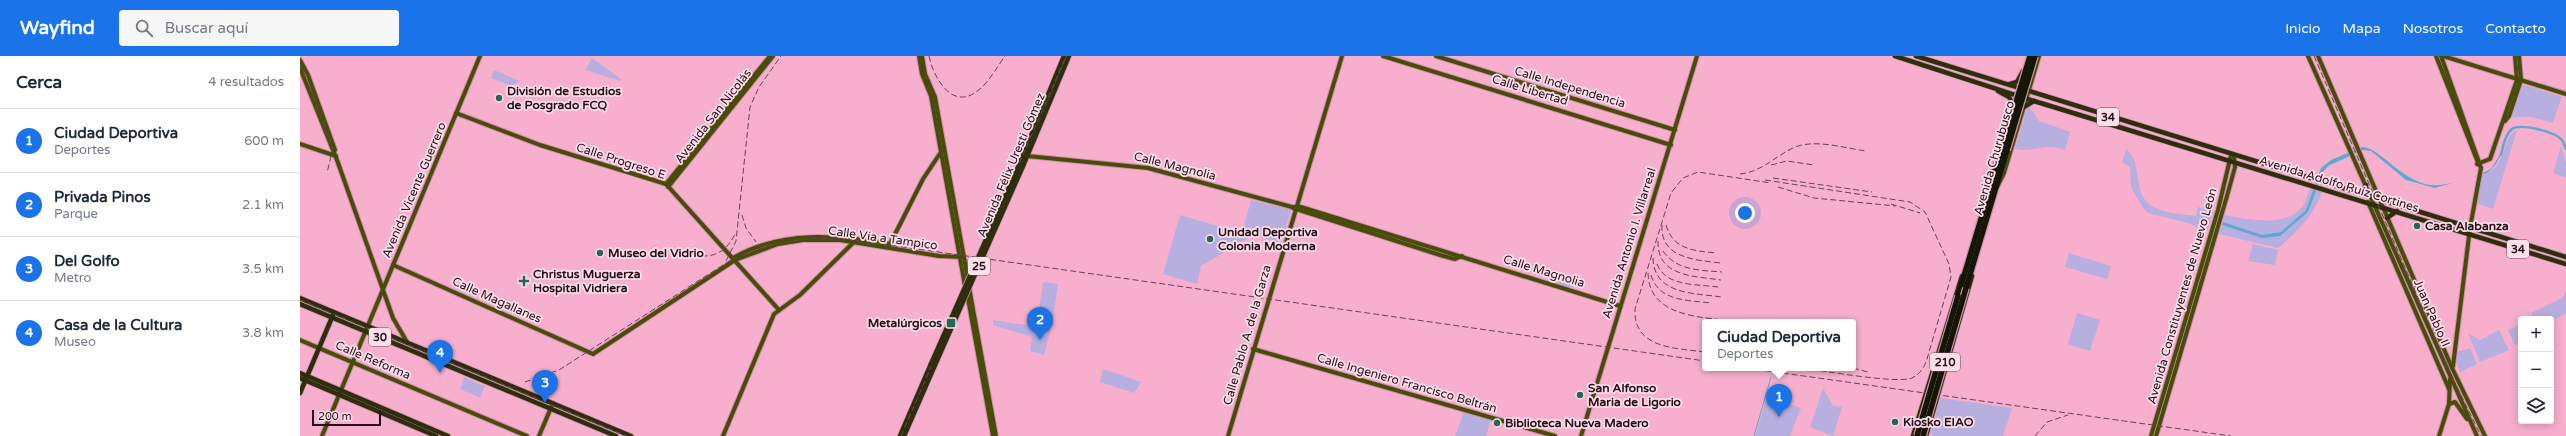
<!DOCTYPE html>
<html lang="es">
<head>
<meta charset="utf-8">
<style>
	body { margin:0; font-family:"Varela Round",sans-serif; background:#f6f6f7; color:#1f2937 }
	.controls { position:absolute; right:12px; bottom:12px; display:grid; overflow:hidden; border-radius:4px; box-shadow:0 2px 10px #0003 }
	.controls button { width:36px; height:36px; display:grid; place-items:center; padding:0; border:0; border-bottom:1px solid #e0e1e3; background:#fff; color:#1f2937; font:20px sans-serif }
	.scale { position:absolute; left:12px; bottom:10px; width:69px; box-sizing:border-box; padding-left:4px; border:2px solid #280f1a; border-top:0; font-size:11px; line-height:14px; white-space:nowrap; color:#280f1a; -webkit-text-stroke:3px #fddfea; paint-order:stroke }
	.you { position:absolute; left:1445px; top:157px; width:14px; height:14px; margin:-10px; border:3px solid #fff; border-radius:50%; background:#1a73e8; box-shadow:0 0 0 6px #1a73e833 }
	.badge { display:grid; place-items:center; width:26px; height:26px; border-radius:50%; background:#1a73e8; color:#fff; font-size:13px; font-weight:700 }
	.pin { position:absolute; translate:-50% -33px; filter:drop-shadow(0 1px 2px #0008) }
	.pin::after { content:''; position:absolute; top:21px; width:14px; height:12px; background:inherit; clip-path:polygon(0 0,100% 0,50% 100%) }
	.popup { position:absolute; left:1402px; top:263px; width:154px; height:52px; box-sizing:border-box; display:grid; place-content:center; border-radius:4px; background:#fff; filter:drop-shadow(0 1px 3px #0005); font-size:13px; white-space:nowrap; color:#747a83 }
	.popup b { font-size:15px; color:#1f2937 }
	.popup::after { content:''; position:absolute; left:50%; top:100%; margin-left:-8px; border:8px solid transparent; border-top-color:#fff }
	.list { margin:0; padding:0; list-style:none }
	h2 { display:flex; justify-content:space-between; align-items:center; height:52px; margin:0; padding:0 16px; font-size:17px }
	h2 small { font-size:13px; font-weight:400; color:#747a83 }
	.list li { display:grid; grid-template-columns:26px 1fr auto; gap:12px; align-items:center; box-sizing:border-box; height:64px; padding:0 16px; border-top:1px solid #e0e1e3 }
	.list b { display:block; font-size:15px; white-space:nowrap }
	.list p { margin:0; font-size:13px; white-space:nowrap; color:#747a83 }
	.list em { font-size:13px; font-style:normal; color:#747a83 }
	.icon { flex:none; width:22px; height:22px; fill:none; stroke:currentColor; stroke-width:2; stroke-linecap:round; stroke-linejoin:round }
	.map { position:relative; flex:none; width:2266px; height:380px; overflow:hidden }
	header { display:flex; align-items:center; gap:24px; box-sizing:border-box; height:56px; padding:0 20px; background:#1a73e8; color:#fff }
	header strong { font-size:19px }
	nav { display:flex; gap:22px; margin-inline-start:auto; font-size:14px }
	.search { width:280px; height:36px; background:#f6f6f7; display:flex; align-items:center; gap:10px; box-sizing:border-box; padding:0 14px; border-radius:4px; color:#747a83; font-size:15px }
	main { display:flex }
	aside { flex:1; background:#fff }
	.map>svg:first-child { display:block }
	.green { fill:#b8afe1 }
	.water { fill:#5ea9d0 }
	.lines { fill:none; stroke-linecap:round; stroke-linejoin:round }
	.stream { stroke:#5ea9d0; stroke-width:1 }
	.canal { stroke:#5ea9d0; stroke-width:2.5 }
	.secondary-casing { stroke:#ce8fa9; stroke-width:6 }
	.primary-casing { stroke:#ce8fa9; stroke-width:6 }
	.highway-casing { stroke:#ce8fa9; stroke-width:8 }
	.secondary { stroke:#484c09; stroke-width:4 }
	.primary { stroke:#2c2e0c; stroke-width:4.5 }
	.highway { stroke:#151706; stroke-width:5.5 }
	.rail { stroke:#6b4254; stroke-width:1; stroke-dasharray:6 3; stroke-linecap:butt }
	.primary-bridge-casing { stroke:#ce8fa9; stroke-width:6; stroke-linecap:butt }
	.highway-bridge-casing { stroke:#ce8fa9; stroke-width:8; stroke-linecap:butt }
	.primary-bridge { stroke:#2c2e0c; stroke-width:4.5 }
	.highway-bridge { stroke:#151706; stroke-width:5.5 }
	.poi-dot { fill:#256756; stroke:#fddfea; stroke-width:1.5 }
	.labels { text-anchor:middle; stroke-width:3.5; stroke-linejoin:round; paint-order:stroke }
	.shield { fill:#fddfea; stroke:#684d58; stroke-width:1 }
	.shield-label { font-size:11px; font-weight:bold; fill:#280f1a }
	.street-label { font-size:12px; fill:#280f1a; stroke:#fddfea }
	.poi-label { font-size:12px; font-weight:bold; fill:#280f1a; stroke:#fddfea; text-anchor:start }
</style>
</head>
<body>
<header>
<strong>Wayfind</strong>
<div class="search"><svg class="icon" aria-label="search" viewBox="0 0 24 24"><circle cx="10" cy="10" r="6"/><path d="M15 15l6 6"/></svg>Buscar aquí</div>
<nav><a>Inicio</a><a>Mapa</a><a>Nosotros</a><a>Contacto</a></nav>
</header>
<main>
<aside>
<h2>Cerca<small>4 resultados</small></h2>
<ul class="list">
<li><span class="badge">1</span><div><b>Ciudad Deportiva</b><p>Deportes</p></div><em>600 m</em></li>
<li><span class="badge">2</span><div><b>Privada Pinos</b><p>Parque</p></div><em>2.1 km</em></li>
<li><span class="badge">3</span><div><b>Del Golfo</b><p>Metro</p></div><em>3.5 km</em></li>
<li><span class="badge">4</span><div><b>Casa de la Cultura</b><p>Museo</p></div><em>3.8 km</em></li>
</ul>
</aside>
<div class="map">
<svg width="2266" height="380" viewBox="0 0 2266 380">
	<rect width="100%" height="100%" fill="#f7afcd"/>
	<g class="green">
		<path d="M292,2l29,21 -1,2 -35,-11z"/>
		<path d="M194,14l26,11 -8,5 -21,-8z"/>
		<path d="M2221,28l41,13 -9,26 -21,-6h-20z"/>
		<path d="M1728,49l11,16 31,11 -5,18c-20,-8 -31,3 -50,-1z"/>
		<path d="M2217,74l-24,79 -17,-6 5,-27c30,-12 18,-37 36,-46z"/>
		<path d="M2261,90l5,17v15l-13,-5z"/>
		<path d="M1826,93c19,15 4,46 28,58 12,7 28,7 42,9l2,-9 15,5 -6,19 -19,-8 -40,-10 -5,-5 -12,-21 -1,-20 -8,-5z"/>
		<path d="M2011,130l12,4c-8,24 -26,42 -45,58l-59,-14 6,-19c22,4 64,14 79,-11 3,-5 4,-12 7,-18z"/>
		<path d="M951,144l40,10 -10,33 -27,-8 -53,31 -4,18 -34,-10 17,-59 62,18z"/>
		<path d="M1953,188l25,6 -3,15 -27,-4z"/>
		<path d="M1769,197l42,13 -4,13 -42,-12z"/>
		<path d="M1260,217l14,4 -4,12 -13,-5z"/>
		<path d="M743,226l15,2 -6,42 -15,-2z"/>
		<path d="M2266,235v22l-15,9v-3h-16l-4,-6 31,-15z"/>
		<path d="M1777,257l23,7 -10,31 -22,-7z"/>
		<path d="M693,264l58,9 -7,26 -14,-4 2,-14 -39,-12z"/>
		<path d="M2221,268v18l-6,3 -7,-15z"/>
		<path d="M2199,274l10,20 -29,12 -12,-29 12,7z"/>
		<path d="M2170,292l7,16 -17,8 -4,-12 1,-8z"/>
		<path d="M803,313l38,13 -7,11 -34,-11z"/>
		<path d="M164,321l21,9 -5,12 -20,-9z"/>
		<path d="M1523,332l10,18 9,1 -9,29 -23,-9z"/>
		<path d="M1467,340l34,12 -11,28h-35z"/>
		<path d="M1640,342l72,10 -9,28h-71l-1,-6z"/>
		<path d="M1164,356l27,8 -5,16h-31z"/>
	</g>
	<path class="water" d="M2062,91c17,-2 44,42 78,38 11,-1 41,-9 50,-16 5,-4 9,-15 12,-16l-6,11 -9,9 -52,15 -29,-8 -35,-29 -8,-1 -35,16 -5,6 -15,40 -28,24 -18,2 -40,-13 1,-3 39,13 19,-3 25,-22 15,-42 10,-8z"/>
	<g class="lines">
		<path class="stream" d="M1454,380l17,-59"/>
		<path class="canal" d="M2201,99c2,-9 4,-20 11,-26 9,-6 44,3 50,11 2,3 3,7 4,9"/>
		<g class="secondary-casing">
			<g id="secondary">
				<path d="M619,0l3,18 9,22 34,190"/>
				<path d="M622,0l3,18 10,23 33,183"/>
				<path d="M1083,0l288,89"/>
				<path d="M1136,0l239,74"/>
				<path d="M2008,0l169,380"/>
				<path d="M2018,0l134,312 33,68"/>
				<path d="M2136,0l43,109"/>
				<path d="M2141,0l40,112 -11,60 -17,138"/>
				<path d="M2143,0l123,38"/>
				<path d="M0,4l8,15 27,75"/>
				<path d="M0,12l37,92 56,158 14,24"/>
				<path d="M156,57l84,32 126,39 113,126"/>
				<path d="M2205,65l4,-5 12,-36 -2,-24"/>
				<path d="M0,88l36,12"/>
				<path d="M727,100l121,12 144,39h9l319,99"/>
				<path d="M2177,108l13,-5 27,-79 -2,-24"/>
				<path d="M1692,119l13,-44"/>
				<path d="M366,128l104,-128"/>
				<path d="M368,131l105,-131"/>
				<path d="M1697,131l7,-14 35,-117"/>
				<path d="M2068,146l81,187"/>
				<path d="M993,152l147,47 15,4 7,-3"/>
				<path d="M589,190l34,-67 18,-27"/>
				<path d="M433,202c51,-29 102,-22 157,-14"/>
				<path d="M93,209l200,89 142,-94 43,-16 25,-4h37l99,16 25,1"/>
				<path d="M669,231l27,149"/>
				<path d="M667,237l26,143"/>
				<path d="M0,284l227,96"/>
				<path d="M953,293l302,87"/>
				<path d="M2149,348l6,-2 12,17"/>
				<path d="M22,380l158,-380"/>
				<path d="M239,380l14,-33"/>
				<path d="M423,380l51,-122 26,-19 57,-56"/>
				<path d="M928,380l114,-380"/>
				<path d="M1281,380l116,-380"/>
				<path d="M1851,380l67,-226 13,-55"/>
				<path d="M1856,380l71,-240 8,-29 -1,-11"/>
				<path d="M2139,380l10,-32 1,-25"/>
			</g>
		</g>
		<g class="primary-casing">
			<g id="primary">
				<path d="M1595,0l139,45 532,163"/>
				<path d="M1616,0l650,201"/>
				<path d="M1710,28l7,-2 6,-11"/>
				<path d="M1698,35l11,6 4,7"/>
				<path d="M1724,51l10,-6"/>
				<path d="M719,109l45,-109"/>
				<path d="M723,110l46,-110"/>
				<path d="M2055,134h8l3,-5"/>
				<path d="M2087,162l10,-7"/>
				<path d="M0,242l331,138"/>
				<path d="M0,248l316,132"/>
				<path d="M0,317l148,63"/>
				<path d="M0,322l136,58"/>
				<path d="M0,337l33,-78"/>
				<path d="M600,380l31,-72"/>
				<path d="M604,380l31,-71"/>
				<path d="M1613,380l49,-160"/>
				<path d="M1626,380l46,-160"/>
			</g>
		</g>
		<g class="highway-casing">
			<g id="highway">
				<path d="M1666,232l41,-138"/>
				<path d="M1658,240l44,-147"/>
			</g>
		</g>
		<use href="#secondary" class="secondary"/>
		<use href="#primary" class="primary"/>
		<use href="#highway" class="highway"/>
		<g class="rail">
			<path d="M629,0c4,20 22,54 47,36 12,-8 21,-25 29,-36"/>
			<path d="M2014,0l139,323 28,57"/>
			<path d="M0,7l33,85 -6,25"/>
			<path d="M1471,109l16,-4 27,4"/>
			<path d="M1440,118c22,-2 35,-18 55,-27 21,-8 49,1 71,4"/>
			<path d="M1473,122l99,14"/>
			<path d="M1465,124l145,22 15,10 24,52 2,13 -24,82c-3,9 -7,15 -15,19 -14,6 -89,-7 -108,-10"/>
			<path d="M1478,131l36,11 82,8"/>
			<path d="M1591,148l29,9"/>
			<path d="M442,159l4,13 10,14"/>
			<path d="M1362,169c-2,34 35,35 59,38"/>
			<path d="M1366,169c7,25 29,26 51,28"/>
			<path d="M1358,185c-1,36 36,35 63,39"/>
			<path d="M1363,195c14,20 37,19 59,21"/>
			<path d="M384,196c22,8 40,5 51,-18"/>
			<path d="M1353,202c1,37 41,35 69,39"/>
			<path d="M426,205l10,-20 14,-134 9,-20 22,-31"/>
			<path d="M1357,208c9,23 40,20 61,23"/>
			<path d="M1348,217c1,47 60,44 94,49"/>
			<path d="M1351,219c8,27 37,25 60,28"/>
			<path d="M0,244l327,136"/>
			<path d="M1405,296c-29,-4 -72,-3 -70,-43l36,-116 12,-15 15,-6 73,11"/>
			<path d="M1447,312l484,68"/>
			<path d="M1553,312l15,4"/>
			<path d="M225,326l34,-12 175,-112c37,-16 73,-22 113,-19l858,122"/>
			<path d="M601,380l165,-380"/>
			<path d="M1735,380l12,-14 21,-7"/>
		</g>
		<g class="primary-bridge-casing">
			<g id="primary-bridge">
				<path d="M631,308l88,-199"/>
				<path d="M635,309l88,-199"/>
			</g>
		</g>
		<g class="highway-bridge-casing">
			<g id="highway-bridge">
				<path d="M1702,93l28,-93"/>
				<path d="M1707,94l28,-94"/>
				<path d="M1617,380l41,-140"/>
				<path d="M1623,380l43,-148"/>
			</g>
		</g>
		<use href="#primary-bridge" class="primary-bridge"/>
		<use href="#highway-bridge" class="highway-bridge"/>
	</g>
	<g class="poi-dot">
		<circle cx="199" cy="42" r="4"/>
		<circle cx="2117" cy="170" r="4"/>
		<circle cx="910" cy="183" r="4"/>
		<circle cx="300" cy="197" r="4"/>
		<path d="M222 219h4v4h4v4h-4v4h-4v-4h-4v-4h4z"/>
		<rect x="646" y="262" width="10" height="10" rx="2"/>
		<circle cx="1280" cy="339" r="4"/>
		<circle cx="1595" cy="366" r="4"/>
		<circle cx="1197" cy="367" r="4"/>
	</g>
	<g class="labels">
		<g class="shield">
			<rect x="1797" y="52" width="22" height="18" rx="3"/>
			<rect x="2207" y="184" width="22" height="18" rx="3"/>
			<rect x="668" y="201" width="22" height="18" rx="3"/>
			<rect x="69" y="272" width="22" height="18" rx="3"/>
			<rect x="1630" y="297" width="30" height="18" rx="3"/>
		</g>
		<g class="shield-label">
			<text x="1808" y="65">34</text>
			<text x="2218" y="197">34</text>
			<text x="679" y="214">25</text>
			<text x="80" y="285">30</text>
			<text x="1645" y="310">210</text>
		</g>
		<g class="street-label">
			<text transform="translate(1270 31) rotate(17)" y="4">Calle Independencia</text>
			<text transform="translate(1230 34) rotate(17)" y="4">Calle Libertad</text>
			<text transform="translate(413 60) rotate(-52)" y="4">Avenida San Nicolás</text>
			<text transform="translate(1694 102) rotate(-74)" y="4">Avenida Churubusco</text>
			<text transform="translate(321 105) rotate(18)" y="4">Calle Progreso E</text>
			<text transform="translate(711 109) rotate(-67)" y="4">Avenida Félix Uresti Gómez</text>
			<text transform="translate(875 110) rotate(14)" y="4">Calle Magnolia</text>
			<text transform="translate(2039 128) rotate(17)" y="4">Avenida Adolfo Ruíz Cortines</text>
			<text transform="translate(114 134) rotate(-67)" y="4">Avenida Vicente Guerrero</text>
			<text transform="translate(583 182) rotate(8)" y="4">Calle Vía a Tampico</text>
			<text transform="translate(1329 187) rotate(-73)" y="4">Avenida Antonio I. Villarreal</text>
			<text transform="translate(1244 215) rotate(17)" y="4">Calle Magnolia</text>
			<text transform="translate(1882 240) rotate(-74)" y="4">Avenida Constituyentes de Nuevo León</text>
			<text transform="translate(197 244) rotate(24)" y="4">Calle Magallanes</text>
			<text transform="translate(2132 257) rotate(66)" y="4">Juan Pablo II</text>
			<text transform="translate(947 279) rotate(-74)" y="4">Calle Pablo A. de la Garza</text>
			<text transform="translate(73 304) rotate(23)" y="4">Calle Reforma</text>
			<text transform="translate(1107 327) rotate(16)" y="4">Calle Ingeniero Francisco Beltrán</text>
		</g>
		<g class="poi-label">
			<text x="207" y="39">División de Estudios<tspan x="207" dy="14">de Posgrado FCQ</tspan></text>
			<text x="2125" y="174">Casa Alabanza</text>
			<text x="918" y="180">Unidad Deportiva<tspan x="918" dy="14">Colonia Moderna</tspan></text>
			<text x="308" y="201">Museo del Vidrio</text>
			<text x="233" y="222">Christus Muguerza<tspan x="233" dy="14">Hospital Vidriera</tspan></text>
			<text x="642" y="271" text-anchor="end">Metalúrgicos</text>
			<text x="1288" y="336">San Alfonso<tspan x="1288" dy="14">Maria de Ligorio</tspan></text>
			<text x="1603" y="370">Kiosko EIAO</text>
			<text x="1205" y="371">Biblioteca Nueva Madero</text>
		</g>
	</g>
</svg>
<div class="controls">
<button>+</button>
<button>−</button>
<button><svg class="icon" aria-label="layers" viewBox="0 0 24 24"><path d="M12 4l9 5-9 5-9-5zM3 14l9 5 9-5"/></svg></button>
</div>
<div class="scale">200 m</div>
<div class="you"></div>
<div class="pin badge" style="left:1479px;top:361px">1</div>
<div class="popup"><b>Ciudad Deportiva</b>Deportes</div>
<div class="pin badge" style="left:740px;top:284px">2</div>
<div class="pin badge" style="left:245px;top:347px">3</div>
<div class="pin badge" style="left:140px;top:317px">4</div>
</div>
</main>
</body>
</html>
